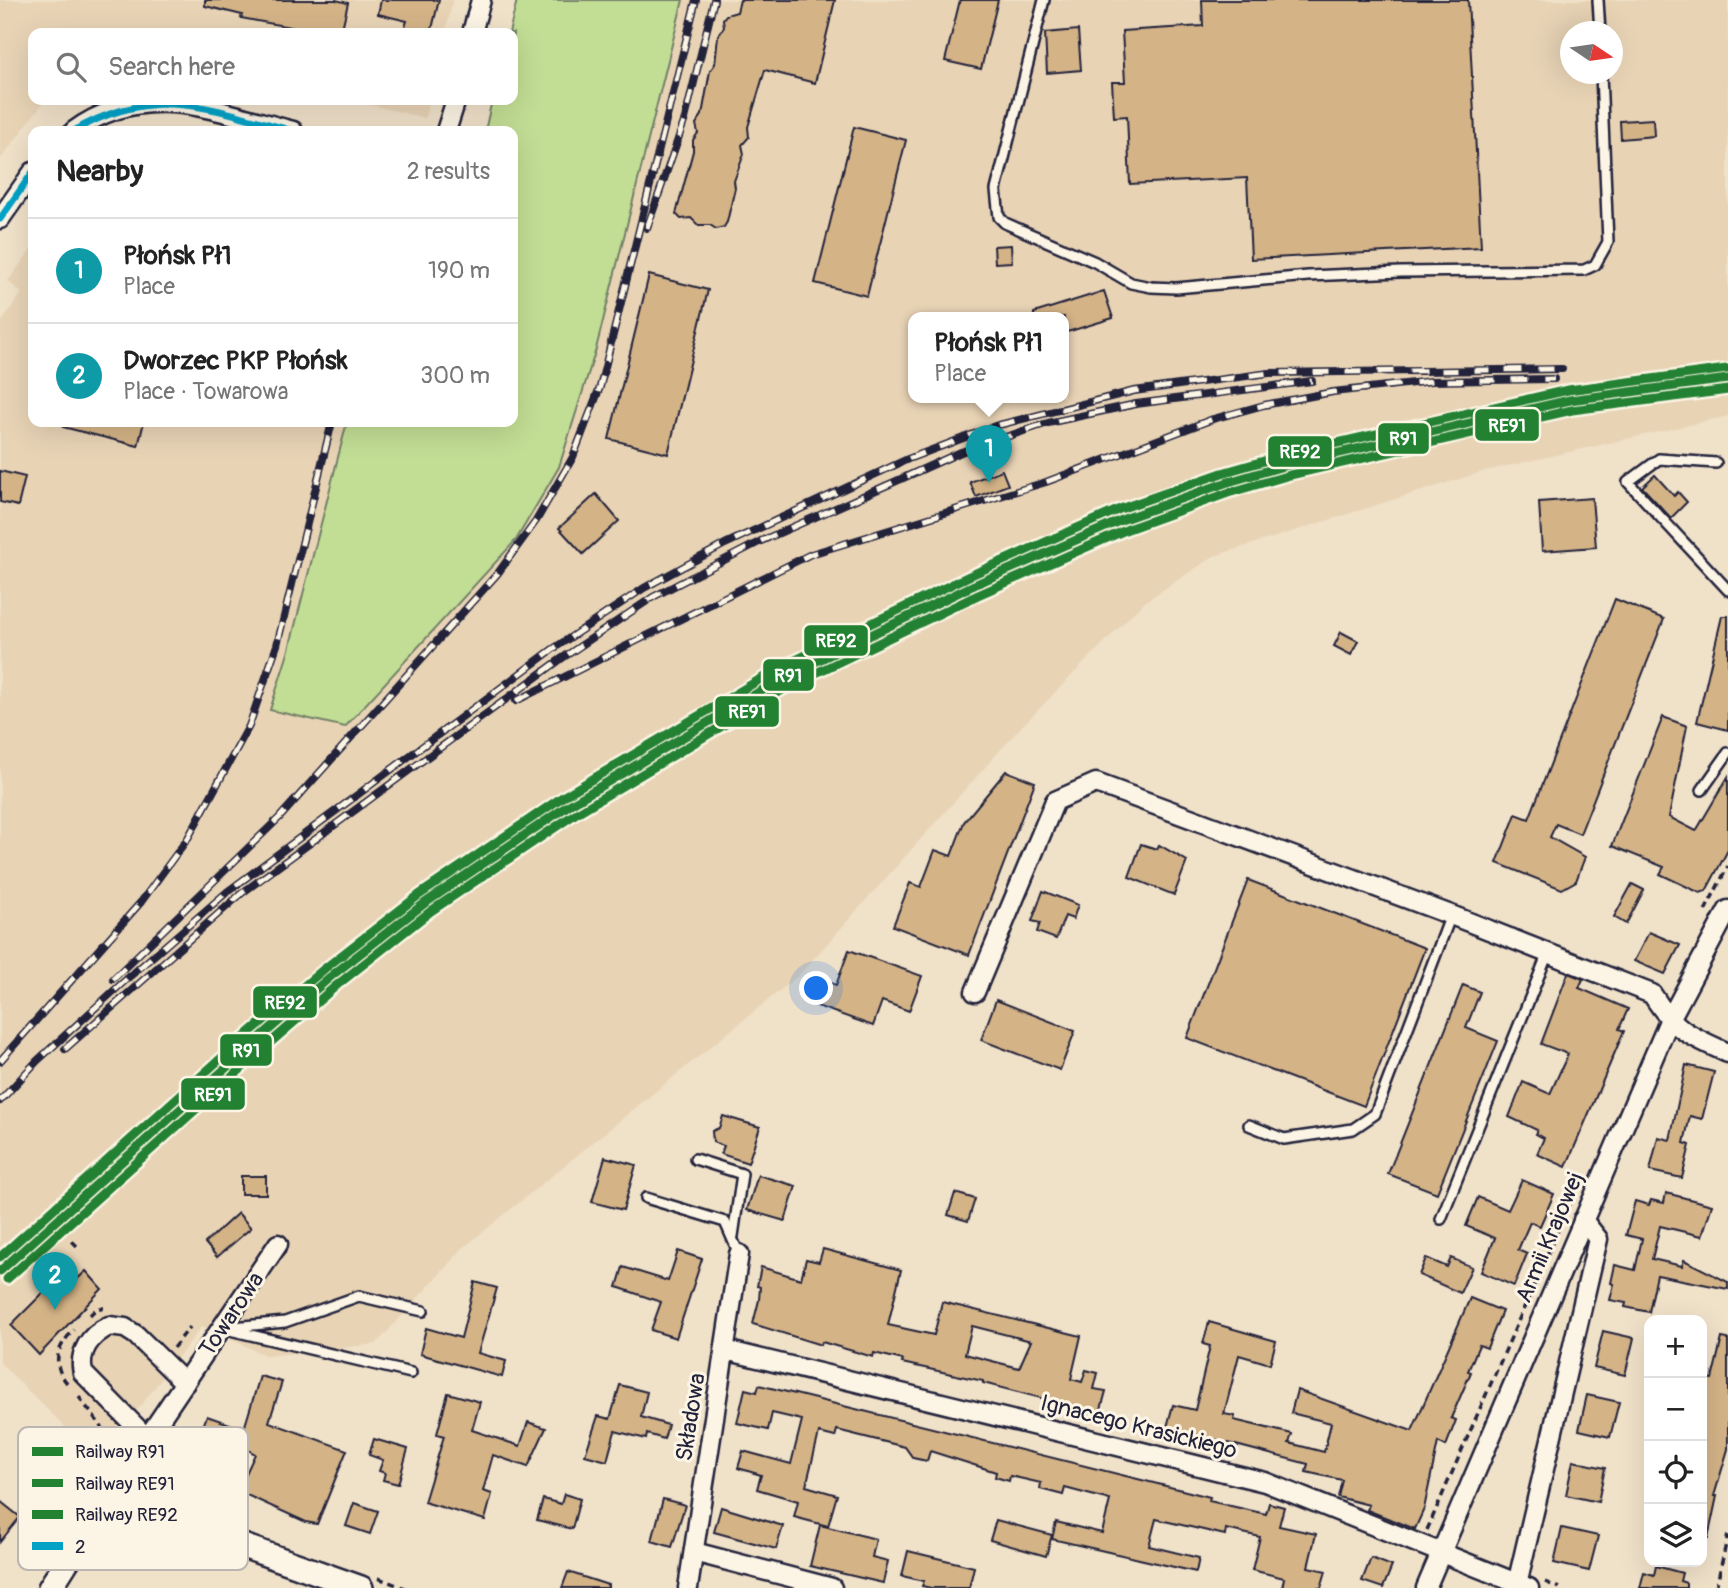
<!DOCTYPE html>
<html lang="en">
<head>
<meta charset="utf-8">
<style>
	body { margin:0; font-family:Pangolin,sans-serif; background:#f6f6f6; color:#222 }
	.controls { position:absolute; right:21px; bottom:21px; display:grid; overflow:hidden; border-radius:14px; box-shadow:0 7px 28px #0002 }
	.controls button { width:63px; height:63px; display:grid; place-items:center; padding:0; border:0; border-bottom:2px solid #e0e0e0; background:#fff; color:#222; font:35px sans-serif }
	.compass { position:absolute; left:1560px; top:21px; width:63px; height:63px; border-radius:50%; background:#fff; box-shadow:0 7px 28px #0002; rotate:103deg }
	.you { position:absolute; left:817px; top:989px; width:24px; height:24px; margin:-18px; border:5px solid #fff; border-radius:50%; background:#1a73e8; box-shadow:0 0 0 10px #1a73e833 }
	.badge { display:grid; place-items:center; width:46px; height:46px; border-radius:50%; background:#2563eb; color:#fff; font-size:23px; font-weight:700 }
	.pin { position:absolute; translate:-50% -58px; filter:drop-shadow(0 2px 4px #0008) }
	.pin::after { content:''; position:absolute; top:37px; width:24px; height:21px; background:inherit; clip-path:polygon(0 0,100% 0,50% 100%) }
	.popup { position:absolute; left:908px; top:312px; width:161px; height:91px; box-sizing:border-box; display:grid; place-content:center; border-radius:14px; background:#fff; filter:drop-shadow(0 2px 5px #0005); font-size:23px; white-space:nowrap; color:#767676 }
	.popup b { font-size:26px; color:#222 }
	.popup::after { content:''; position:absolute; left:50%; top:100%; margin-left:-14px; border:14px solid transparent; border-top-color:#fff }
	.list { margin:0; padding:0; list-style:none }
	h2 { display:flex; justify-content:space-between; align-items:center; height:91px; margin:0; padding:0 28px; font-size:30px }
	h2 small { font-size:23px; font-weight:400; color:#767676 }
	.list li { display:grid; grid-template-columns:46px 1fr auto; gap:21px; align-items:center; box-sizing:border-box; height:105px; padding:0 28px; border-top:2px solid #e0e0e0 }
	.list b { display:block; font-size:26px; white-space:nowrap }
	.list p { margin:0; font-size:23px; white-space:nowrap; color:#767676 }
	.list em { font-size:23px; font-style:normal; color:#767676 }
	.icon { flex:none; width:38px; height:38px; fill:none; stroke:currentColor; stroke-width:2; stroke-linecap:round; stroke-linejoin:round }
	.map { position:relative; flex:none; width:1728px; height:1588px; overflow:hidden }
	.search { position:absolute; background:#fff; box-shadow:0 7px 28px #0002; left:28px; top:28px; width:490px; height:77px; display:flex; align-items:center; gap:18px; box-sizing:border-box; padding:0 24px; border-radius:14px; color:#767676; font-size:26px }
	.panel { position:absolute; background:#fff; box-shadow:0 7px 28px #0002; left:28px; top:126px; width:490px; height:301px; border-radius:14px }
	.map>svg:first-child { display:block }
	.built { fill:#e8d3b5; fill-rule:evenodd }
	.green { fill:#c2dd94; stroke:#728068; stroke-width:2 }
	.building { fill:#d4b387; stroke:#22223b; stroke-width:2; fill-rule:evenodd }
	.lines { fill:none; stroke-linecap:round; stroke-linejoin:round }
	.service-casing { stroke:#22223b; stroke-width:14 }
	.minor-casing { stroke:#22223b; stroke-width:23 }
	.tertiary-casing { stroke:#22223b; stroke-width:28 }
	.path { stroke:#22223b; stroke-width:3.5; stroke-dasharray:7 5; stroke-linecap:butt }
	.service { stroke:#fcf5e5; stroke-width:9 }
	.minor { stroke:#fcf5e5; stroke-width:18 }
	.tertiary { stroke:#fcf5e5; stroke-width:23 }
	.rail-casing { stroke:#22223b; stroke-width:8 }
	.rail { stroke:#fcf5e5; stroke-width:5; stroke-dasharray:16; stroke-linecap:butt }
	.bus-1-casing { stroke:#fcf5e5; stroke-width:12 }
	.bus-1 { stroke:#02a2c7; stroke-width:7 }
	.rail-1-casing { stroke:#fcf5e5; stroke-width:14 }
	.rail-2-casing { stroke:#fcf5e5; stroke-width:14 }
	.rail-3-casing { stroke:#fcf5e5; stroke-width:14 }
	.rail-1 { stroke:#238132; stroke-width:9 }
	.rail-2 { stroke:#238132; stroke-width:9 }
	.rail-3 { stroke:#238132; stroke-width:9 }
	.labels { text-anchor:middle; stroke-width:6; stroke-linejoin:round; paint-order:stroke }
	.street-label { font-size:23px; fill:#22223b; stroke:#fcf5e5 }
	.key { fill:#fcf5e5; stroke:#bbb6b2; stroke-width:2 }
	.key-label { font-size:19px; fill:#22223b }
	.line-badge { stroke:#fcf5e5; stroke-width:2.5 }
	.badge-label { font-size:19px; text-anchor:middle; font-weight:bold; fill:#fff }
</style>
</head>
<body>
<div class="map">
<svg width="1728" height="1588" viewBox="0 0 1728 1588">
	<rect width="100%" height="100%" fill="#f0e1c9"/>
	<filter id="ink" filterUnits="userSpaceOnUse"><feTurbulence type="fractalNoise" baseFrequency=".0143" numOctaves="2"/><feDisplacementMap in="SourceGraphic" scale="14" xChannelSelector="R" yChannelSelector="G"/><feConvolveMatrix kernelMatrix="1 2 1 2 8 2 1 2 1" color-interpolation-filters="sRGB"/></filter>
	<g filter="url(#ink)">
		<g class="built">
			<path d="M0,0h453l-8,33h-412v67h12l-45,60z"/>
			<path d="M683,0h1045v416l-243,55 -271,85 -71,47 -123,125 -220,246 -337,274 -87,96 -109,12 -65,-30 -103,134 -99,-97v-1039l22,-31 -14,-12 25,-34v175h314l-59,231 -18,57 75,17 251,-378zM1570,32h42v42h-42zM914,317h150v80h-150z"/>
			<path d="M350,100h79l-4,18z"/>
		</g>
		<path class="green" d="M517,0h166l-87,349 -37,118 -43,73 -171,187 -75,-17 18,-57 59,-231h166v-291h-28l7,-31h21v-67h-4z"/>
		<g class="building">
			<path d="M205,0h131l12,3 -7,30h-18l-82,-15 1,-3 -37,-9z"/>
			<path d="M381,0h58l-8,33h-28l4,-12 -29,-7z"/>
			<path d="M740,0h95l-20,83 -50,-13 -17,57 1,10 -7,8 2,9 -10,27 1,7 -8,34 -3,5 -8,2 -6,-4h-12l-7,-7 -10,1 -5,-5 17,-63v-11l5,-7 -2,-9 6,-9 8,-44 5,-7 3,-28 6,-9 -1,-8 3,-4 11,-3z"/>
			<path d="M960,0h38l-17,69 -36,-8z"/>
			<path d="M1202,0h266l13,247 -230,12 -4,-81 -117,6 -3,-68 -13,1 -2,-35h13l-3,-51 81,-5z"/>
			<path d="M1078,30l3,40 -34,3 -2,-40z"/>
			<path d="M1653,119l1,17 -33,3 -1,-18z"/>
			<path d="M854,127l52,13 -39,156 -52,-13z"/>
			<path d="M1011,245l1,17 -17,1 -1,-17z"/>
			<path d="M649,275l59,15 -40,164 -59,-15z"/>
			<path d="M1104,291l9,27 -49,15v-16h-30v-4z"/>
			<path d="M64,422h80l-6,24 -75,-19z"/>
			<path d="M1002,470l6,15 -32,12 -6,-15z"/>
			<path d="M0,471l25,6 -7,29 -18,-4z"/>
			<path d="M1655,475l19,21 4,-4 9,10 -16,16 -29,-31z"/>
			<path d="M596,494l23,27 -36,33 -24,-26z"/>
			<path d="M1592,498l4,49 -54,4 -3,-49z"/>
			<path d="M1615,599l49,20 -84,215 -24,-10 -6,13 35,20 -9,24 -14,8 -65,-26 19,-49 13,5z"/>
			<path d="M1722,616h6v114l-31,-8z"/>
			<path d="M1341,632l17,9 -7,14 -17,-9z"/>
			<path d="M1663,717l24,9 -18,91 27,14 32,-54v73l-22,41 -6,2 -40,-19 4,-7 -52,-21z"/>
			<path d="M1006,771l29,11 -66,173 -76,-29 17,-43 11,4 14,-37 16,6 13,-34z"/>
			<path d="M1141,844l16,5 2,-4 28,16 -13,34 -45,-18z"/>
			<path d="M1248,880l177,68 -61,158 -177,-68z"/>
			<path d="M1632,884l12,6 -18,34 -12,-7z"/>
			<path d="M1043,891l35,14 -5,14 -8,-3 -9,23 -19,-7 3,-9 -8,-2z"/>
			<path d="M1649,932l31,13 -15,29 -31,-13z"/>
			<path d="M849,950l73,26 -13,35 -27,-10 -9,25 -62,-22 10,-25 15,6z"/>
			<path d="M1568,973l15,6 -4,9 49,21 -9,20 5,2 -58,136 -29,-13 7,-16 -9,-4 2,-4 -28,-13 14,-35 27,12 18,-40 -27,-10z"/>
			<path d="M1463,985l17,7 -14,36 32,13 -61,152 -49,-19z"/>
			<path d="M996,1000l79,31 -15,39 -79,-30z"/>
			<path d="M1686,1065l28,7 -12,47 -12,-3 -6,27 6,2 -8,33 -32,-7 8,-34 12,3z"/>
			<path d="M723,1116l37,11 -12,36 -27,-9 3,-8 -11,-4 -1,-11 7,-3z"/>
			<path d="M605,1157l31,8 -13,45 -31,-8z"/>
			<path d="M758,1175l38,11 -11,35 -38,-11z"/>
			<rect x="241" y="1176" width="25" height="18"/>
			<path d="M1522,1180l32,14 -14,32 -10,-4 -12,28 9,4 -13,32 -33,-14 14,-34 -29,-12 12,-29 30,13z"/>
			<path d="M955,1193l20,6 -7,22 -20,-6z"/>
			<path d="M1666,1193l46,12 -10,31 -42,-10 -8,33 30,7 2,-6 44,22v7l-71,-14 -8,37 -24,-5 1,-4 -16,-3 4,-16 -3,-1 4,-18 20,5 7,-31 -16,-4 9,-34 14,4 2,-5 13,3z"/>
			<path d="M238,1213l13,15 -34,29 -12,-14z"/>
			<path d="M823,1249l78,21 -13,55 46,10 8,-33 139,34 -10,43 11,3 4,-12 12,3 -4,16 12,2 -6,22 -11,-3 -1,6 -14,-4 2,-5 -93,-24v-2l-81,-18 1,-3 -29,-7 -1,4 -51,-15 -1,3 -68,-21 6,-24 1,-13 -3,-1 4,-19 40,12 5,-20 13,3zM972,1326l59,15 -12,27 -54,-14z"/>
			<path d="M678,1251l24,8 -26,79 -25,-8 10,-28 -44,-15 6,-20 45,14z"/>
			<path d="M1426,1258l21,9 4,-9 21,9 -12,26 -41,-18z"/>
			<path d="M86,1271l16,18 -63,66 -28,-30 53,-53 10,10z"/>
			<path d="M475,1282l22,6 -19,65 28,8 -4,16 -82,-23 6,-26 35,10z"/>
			<path d="M1470,1298l32,13 -15,37 -8,-3 -11,26 3,1 -20,46 5,2 -10,26 -8,-4 -14,67 -9,20 -48,-19 2,-5 -31,-8 4,-17 -36,-8 2,-8 -141,-37 6,-22 22,5 15,-64 -7,-2 6,-22 67,19 -6,23 -31,-9 -15,59 11,2 -1,4 58,14 -3,9 35,9 7,-29 -40,-10 6,-23 115,41z"/>
			<path d="M1603,1331l31,7 -9,37 -31,-7z"/>
			<path d="M1722,1338l6,1v110l-14,47h3l-9,42h-6v-161l10,2z"/>
			<path d="M260,1376l22,6 -13,40 78,28 -30,74 -11,-2 -68,-31 17,-37 -22,-13 -18,8 -18,-7 3,-7 -5,-7 8,-2 4,-10 37,13z"/>
			<path d="M620,1385l27,7 -6,25 27,8 -4,14 -17,-5 -1,5 -31,-8 -8,30 -22,-6 13,-39 12,3z"/>
			<path d="M759,1385l451,112 -1,4 57,13 3,-11 15,4 -5,19 37,8 -8,33 18,4 -5,17h-39l2,-10 -32,-8 8,-33 -34,-8 -1,6 -69,-16 -7,27 50,12 -3,14 -144,-33 4,-17 46,11 8,-33 -45,-12 -2,7 -23,-6 1,-6 -31,-7 -1,5 -14,-4 1,-5 -66,-21 -3,10 -14,-3 -8,-11 -68,-17 -2,7 -16,-4 -13,53 31,9 -9,31 -34,-9 4,-16 -41,-12 4,-14 -23,-7 5,-17 48,13 11,-44 -30,-7 -4,17 -31,-7 8,-34 12,3z"/>
			<path d="M448,1393l32,9 -8,28 48,16 8,-24 18,6 -18,39 -35,-12 -10,36 9,3 -7,26 -61,-18 20,-66 -7,-2z"/>
			<path d="M1587,1395l32,7 -9,35 -31,-7z"/>
			<path d="M374,1439l34,10 -10,35 -15,-4 2,-7 -6,-2 4,-11 -14,-5z"/>
			<path d="M1573,1461l32,7 -7,34 -32,-7z"/>
			<path d="M70,1472l21,15 -15,21 -21,-15z"/>
			<path d="M564,1494l16,5 -8,30 -35,-9 6,-21 18,5z"/>
			<path d="M663,1499l22,6 -13,42 -20,-6z"/>
			<path d="M0,1501l20,16 -20,25z"/>
			<path d="M354,1503l24,8 -8,23 -24,-8z"/>
			<path d="M721,1507l62,19 -7,23 -62,-17z"/>
			<path d="M996,1520l56,15 -6,21 -56,-16z"/>
			<path d="M820,1525l56,14 -4,18 16,4 -5,22 -73,-17z"/>
			<path d="M1562,1528l36,8 -9,35 -35,-8z"/>
			<path d="M123,1532l25,9 -7,19 -25,-9z"/>
			<path d="M908,1551l66,16 -5,21h-38l-9,-2 2,-5 -22,-5z"/>
			<path d="M1371,1558l21,8 -9,22 -21,-7z"/>
			<path d="M1656,1566l26,7 -2,8 6,2v5h-46l4,-16 10,3z"/>
			<path d="M568,1572l40,13v3h-46z"/>
		</g>
		<g class="lines">
			<g class="service-casing">
				<g id="service">
					<path d="M1044,0l-48,190 3,27 6,6 90,39 36,21 20,4 25,1 132,-12 93,-4 183,-2 11,-5 13,-23 -7,-168"/>
					<path d="M1598,0l2,32"/>
					<path d="M1716,463l-57,-4 -31,23 100,108"/>
					<path d="M1702,790l26,-37"/>
					<path d="M1249,1125l35,14 69,-10 22,-15 76,-199"/>
					<path d="M695,1159l47,15 -9,62"/>
					<path d="M646,1198l79,24 14,32"/>
					<path d="M1441,1219l107,-266"/>
					<path d="M223,1328l62,-6 74,-26 64,15"/>
					<path d="M230,1330l181,43"/>
				</g>
			</g>
			<g class="minor-casing">
				<g id="minor">
					<path d="M472,33l9,-33"/>
					<path d="M74,131c72,-52 141,-20 219,0"/>
					<path d="M446,131l10,-31"/>
					<path d="M0,219l33,-47"/>
					<path d="M975,992l80,-191 41,-18 355,132 201,79c23,37 38,42 76,59"/>
					<path d="M725,1350l540,132 264,106"/>
					<path d="M147,1438l-64,-65c-5,-21 7,-38 26,-47l16,2 11,7 49,48"/>
					<path d="M111,1492l167,-248"/>
					<path d="M694,1552l138,36"/>
					<path d="M1517,1584l81,-345 -15,-19"/>
					<path d="M688,1588l51,-334"/>
					<path d="M1426,1588l243,-567 59,-111"/>
				</g>
			</g>
			<g class="tertiary-casing">
				<path id="tertiary" d="M50,1588l61,-96 28,17 222,79"/>
			</g>
			<g class="path">
				<path d="M1705,911l23,-45"/>
				<path d="M72,1241l6,6"/>
				<path d="M90,1315l7,-7h7"/>
				<path d="M173,1348l17,-21"/>
				<path d="M67,1383c-16,-19 -10,-37 7,-53"/>
				<path d="M79,1397l31,41 1,21"/>
				<path d="M1427,1530l144,-330"/>
				<path d="M378,1578l27,10"/>
				<path d="M1545,1582l14,6"/>
				<path d="M1716,1588l12,-53"/>
			</g>
			<use href="#service" class="service"/>
			<use href="#minor" class="minor"/>
			<use href="#tertiary" class="tertiary"/>
			<g class="rail-casing">
				<g id="rail">
					<path d="M647,228l38,-109 29,-119"/>
					<path d="M516,701l295,-147 235,-72 167,-63 51,-14 69,-13 99,-11 122,-2"/>
					<path d="M113,979l167,-162 218,-244 38,-52 37,-64 27,-70 96,-387"/>
					<path d="M65,1049l177,-156 319,-234 92,-62 108,-56 131,-58 69,-31 87,-29 88,-19 176,-23"/>
					<path d="M0,1061l141,-159 47,-64 61,-112 28,-81 55,-223"/>
					<path d="M0,1101l37,-40 92,-84 98,-85 326,-243 91,-61 81,-44 183,-85 87,-33 139,-35 135,-18 293,-4"/>
				</g>
			</g>
			<use href="#rail" class="rail"/>
			<g class="bus-1-casing">
				<g id="bus-1">
					<path d="M74,131c80,-47 136,-23 219,0"/>
					<path d="M0,219l33,-47"/>
				</g>
			</g>
			<use href="#bus-1" class="bus-1"/>
			<g class="rail-1-casing">
				<path id="rail-1" d="M0,1271l256,-230 74,-64 95,-74 144,-98 217,-129 188,-91 150,-66 101,-36 62,-18 283,-65 158,-21"/>
			</g>
			<g class="rail-2-casing">
				<path id="rail-2" d="M7,1279l256,-230 74,-64 94,-74 144,-97 216,-129 187,-90 150,-66 100,-36 62,-18 282,-65 156,-20"/>
			</g>
			<g class="rail-3-casing">
				<path id="rail-3" d="M0,1257l249,-224 75,-64 95,-74 145,-99 217,-129 188,-91 151,-67 102,-36 63,-18 283,-65 159,-21"/>
			</g>
			<use href="#rail-1" class="rail-1"/>
			<use href="#rail-2" class="rail-2"/>
			<use href="#rail-3" class="rail-3"/>
		</g>
	</g>
	<g class="labels">
		<g class="street-label">
			<text transform="translate(1549 1237) rotate(-67)" y="8">Armii Krajowej</text>
			<text transform="translate(231 1314) rotate(-56)" y="8">Towarowa</text>
			<text transform="translate(690 1417) rotate(-81)" y="8">Składowa</text>
			<text transform="translate(1139 1426) rotate(14)" y="8">Ignacego Krasickiego</text>
		</g>
	</g>
	<rect x="18" y="1427" width="230" height="143" rx="10" class="key"/>
	<rect x="32" y="1447" width="31" height="9" fill="#238132"/>
	<rect x="32" y="1479" width="31" height="8" fill="#238132"/>
	<rect x="32" y="1510" width="31" height="9" fill="#238132"/>
	<rect x="32" y="1542" width="31" height="8" fill="#02a2c7"/>
	<g class="key-label">
		<text x="75" y="1458">Railway R91</text>
		<text x="75" y="1490">Railway RE91</text>
		<text x="75" y="1521">Railway RE92</text>
		<text x="75" y="1553">2</text>
	</g>
	<g class="line-badge">
		<rect x="1474" y="408" width="66" height="34" rx="7" fill="#238132"/>
		<rect x="1377" y="422" width="53" height="33" rx="7" fill="#238132"/>
		<rect x="1267" y="435" width="66" height="33" rx="7" fill="#238132"/>
		<rect x="803" y="624" width="66" height="33" rx="7" fill="#238132"/>
		<rect x="762" y="658" width="53" height="34" rx="7" fill="#238132"/>
		<rect x="714" y="695" width="66" height="33" rx="7" fill="#238132"/>
		<rect x="252" y="985" width="66" height="34" rx="7" fill="#238132"/>
		<rect x="219" y="1033" width="54" height="34" rx="7" fill="#238132"/>
		<rect x="180" y="1077" width="66" height="34" rx="7" fill="#238132"/>
	</g>
	<g class="badge-label">
		<text x="1507" y="432">RE91</text>
		<text x="1403" y="445">R91</text>
		<text x="1300" y="458">RE92</text>
		<text x="836" y="647">RE92</text>
		<text x="788" y="682">R91</text>
		<text x="747" y="718">RE91</text>
		<text x="285" y="1009">RE92</text>
		<text x="246" y="1057">R91</text>
		<text x="213" y="1101">RE91</text>
	</g>
</svg>
<div class="controls">
<button>+</button>
<button>−</button>
<button><svg class="icon" aria-label="locate" viewBox="0 0 24 24"><circle cx="12" cy="12" r="6"/><path d="M12 2v4M12 18v4M2 12h4M18 12h4"/></svg></button>
<button><svg class="icon" aria-label="layers" viewBox="0 0 24 24"><path d="M12 4l9 5-9 5-9-5zM3 14l9 5 9-5"/></svg></button>
</div>
<svg class="compass" viewBox="-18 -18 36 36"><path d="M0-13l5 13h-10z" fill="#e53935"/><path d="M0 13l5-13h-10z" fill="#767676"/></svg>
<div class="you"></div>
<div class="pin badge" style="left:989px;top:483px;background:#0f9aa8">1</div>
<div class="popup"><b>Płońsk Pł1</b>Place</div>
<div class="pin badge" style="left:55px;top:1310px;background:#0f9aa8">2</div>
<div class="search"><svg class="icon" aria-label="search" viewBox="0 0 24 24"><circle cx="10" cy="10" r="6"/><path d="M15 15l6 6"/></svg>Search here</div>
<section class="panel">
<h2>Nearby<small>2 results</small></h2>
<ul class="list">
<li><span class="badge" style="background:#0f9aa8">1</span><div><b>Płońsk Pł1</b><p>Place</p></div><em>190 m</em></li>
<li><span class="badge" style="background:#0f9aa8">2</span><div><b>Dworzec PKP Płońsk</b><p>Place · Towarowa</p></div><em>300 m</em></li>
</ul>
</section>
</div>
</body>
</html>
